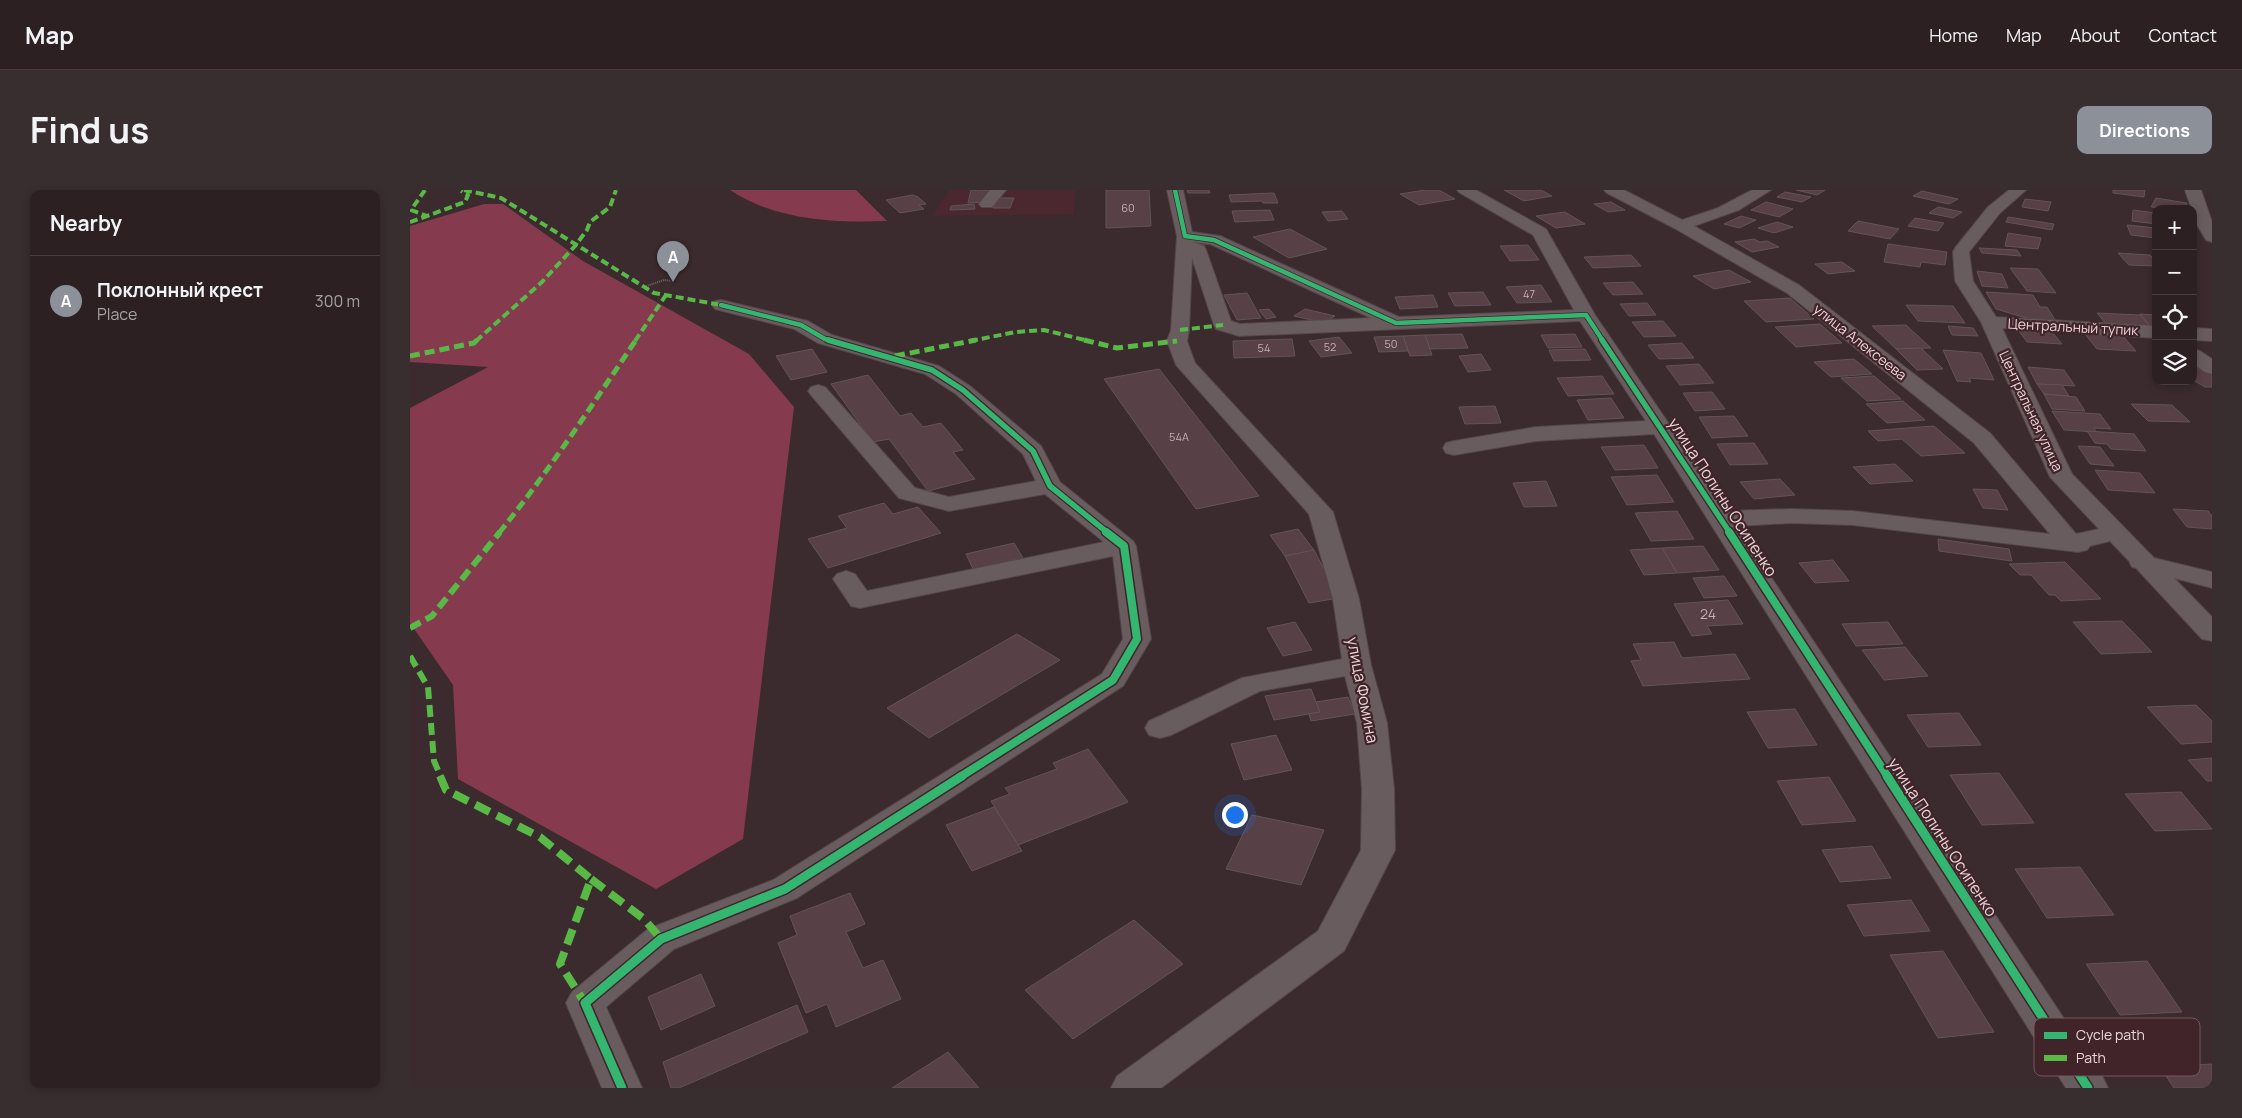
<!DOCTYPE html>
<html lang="en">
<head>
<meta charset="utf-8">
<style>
	body { margin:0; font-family:Manrope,sans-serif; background:#382d2f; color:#f1f3f6 }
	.controls { position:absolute; right:15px; top:15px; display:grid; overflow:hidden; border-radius:10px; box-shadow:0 2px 8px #0003 }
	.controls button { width:45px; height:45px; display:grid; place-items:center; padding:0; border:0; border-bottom:1px solid #483e40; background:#2c2022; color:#f1f3f6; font:25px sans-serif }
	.you { position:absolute; left:824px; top:624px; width:18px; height:18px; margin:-12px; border:4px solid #fff; border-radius:50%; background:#1a73e8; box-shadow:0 0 0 8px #1a73e833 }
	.badge { display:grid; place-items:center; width:32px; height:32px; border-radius:50%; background:#8c9099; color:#fff; font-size:16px; font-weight:700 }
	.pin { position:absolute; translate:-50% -41px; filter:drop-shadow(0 1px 2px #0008) }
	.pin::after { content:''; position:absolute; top:26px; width:18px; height:15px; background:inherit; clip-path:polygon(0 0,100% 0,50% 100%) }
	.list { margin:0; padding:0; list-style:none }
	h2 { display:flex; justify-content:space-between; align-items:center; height:65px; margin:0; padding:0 20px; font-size:21px }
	h2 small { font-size:16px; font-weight:400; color:#a6a3a5 }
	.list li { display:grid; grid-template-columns:32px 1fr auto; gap:15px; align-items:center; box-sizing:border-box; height:90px; padding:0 20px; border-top:1px solid #483e40 }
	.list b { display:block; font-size:19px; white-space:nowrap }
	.list p { margin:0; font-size:16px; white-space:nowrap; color:#a6a3a5 }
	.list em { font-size:16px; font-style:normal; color:#a6a3a5 }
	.icon { flex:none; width:28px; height:28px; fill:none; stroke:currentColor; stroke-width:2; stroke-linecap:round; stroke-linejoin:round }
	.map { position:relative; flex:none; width:1802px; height:898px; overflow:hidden; border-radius:10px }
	header { display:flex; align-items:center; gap:30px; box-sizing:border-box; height:70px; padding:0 25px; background:#2c2022; border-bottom:1px solid #483e40 }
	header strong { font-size:24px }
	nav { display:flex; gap:28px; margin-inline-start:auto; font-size:18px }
	.intro { display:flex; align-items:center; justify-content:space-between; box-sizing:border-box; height:120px; padding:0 30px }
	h1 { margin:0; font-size:35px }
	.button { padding:12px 22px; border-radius:10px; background:#8c9099; color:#fff; font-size:18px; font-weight:700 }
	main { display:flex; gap:30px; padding:0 30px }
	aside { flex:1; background:#2c2022; border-radius:10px; box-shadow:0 2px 8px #0003 }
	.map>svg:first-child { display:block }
	.built { fill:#4b2830 }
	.forest { fill:#853a4d }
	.building { fill:#574046; stroke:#625457 }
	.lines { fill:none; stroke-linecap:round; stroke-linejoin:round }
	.minor-casing { stroke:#554649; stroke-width:2 }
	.path { stroke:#73676a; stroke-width:2; stroke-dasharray:1 1; stroke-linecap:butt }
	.minor { fill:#695c5e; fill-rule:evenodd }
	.quiet-far3 { stroke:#58b947; stroke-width:4; stroke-dasharray:8 4; stroke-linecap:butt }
	.quiet-far2 { stroke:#58b947; stroke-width:5; stroke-dasharray:10 5; stroke-linecap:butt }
	.quiet-far1 { stroke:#58b947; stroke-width:6; stroke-dasharray:12 6; stroke-linecap:butt }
	.quiet { stroke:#58b947; stroke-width:8; stroke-dasharray:16 8; stroke-linecap:butt }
	.cycleway-far3-casing { stroke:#41242a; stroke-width:6 }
	.cycleway-far2-casing { stroke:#41242a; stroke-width:8 }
	.cycleway-far1-casing { stroke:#41242a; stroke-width:11 }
	.cycleway-casing { stroke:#41242a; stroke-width:12 }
	.cycleway-far3 { stroke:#33b770; stroke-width:4.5 }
	.cycleway-far2 { stroke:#33b770; stroke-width:5.5 }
	.cycleway-far1 { stroke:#33b770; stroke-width:8 }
	.cycleway { stroke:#33b770; stroke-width:9 }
	.labels { text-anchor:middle; stroke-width:4.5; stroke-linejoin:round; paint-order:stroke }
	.far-number-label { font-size:11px; fill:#c5b0b4 }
	.far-street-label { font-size:14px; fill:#ead6d9; stroke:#41242a }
	.number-label { font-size:14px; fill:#c5b0b4 }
	.street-label { font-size:16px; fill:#ead6d9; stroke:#41242a }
	.key { fill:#41242a; stroke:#74595f; stroke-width:1 }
	.key-label { font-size:14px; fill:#ead6d9 }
</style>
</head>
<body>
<header>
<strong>Map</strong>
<nav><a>Home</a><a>Map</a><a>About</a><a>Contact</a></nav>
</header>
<div class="intro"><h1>Find us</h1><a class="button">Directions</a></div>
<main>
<aside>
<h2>Nearby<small></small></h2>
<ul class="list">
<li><span class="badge">A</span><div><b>Поклонный крест</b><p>Place</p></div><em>300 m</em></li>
</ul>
</aside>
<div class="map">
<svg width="1802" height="898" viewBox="0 0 1802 898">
	<rect width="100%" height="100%" fill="#3b2a2e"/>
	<path class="built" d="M540,0h125l-1,24 -142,2z"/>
	<g class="forest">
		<path d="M320,0h126l31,31c-52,2 -113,-1 -157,-31z"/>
		<path d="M74,14h19l80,57 166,93 45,53 -51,432 -87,50 -198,-110 -5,-94 -43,-62v-215l78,-41 -78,-5v-136z"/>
	</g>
	<g class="building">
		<path d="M561,0h19l-3,12 -19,1z"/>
		<path d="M696,0h43l2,36 -45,2z"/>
		<path d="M777,0h22l1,3h-22z"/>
		<path d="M1015,0h14l16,9 -36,6 -19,-11z"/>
		<path d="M1094,0h37l11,6 -28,5z"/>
		<path d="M1386,0h29l-8,5z"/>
		<path d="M1703,0h32l-1,7 -31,-4z"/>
		<path d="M1512,1l36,8 -9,5 -36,-8z"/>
		<path d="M1375,2l26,5 -9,5 -25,-5z"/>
		<path d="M864,3l4,10h-15l-1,-2 -31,1 -2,-7z"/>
		<path d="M502,5l6,2 8,7 -7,1 5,4 -24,4 -14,-13z"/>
		<path d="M588,8h16l-4,10h-17z"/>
		<path d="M1746,8l31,5 -2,6 -34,-2z"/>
		<path d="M1615,9l26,3 -3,9 -26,-4z"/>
		<path d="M1201,12l14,8 -17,2 -14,-8z"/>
		<path d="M1356,12l27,7 -14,8 -28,-7z"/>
		<path d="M564,14l1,5 -25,1 1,-4z"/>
		<path d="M1528,17l24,5 -9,6 -24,-5z"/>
		<path d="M860,20l4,10 -39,2 -3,-11z"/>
		<path d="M1723,20l23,3v11l-24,-3z"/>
		<path d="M932,21l6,8 -20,2 -6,-9z"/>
		<path d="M1155,22l20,12 -29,4 -20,-12z"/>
		<path d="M1331,26l15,4 -17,8 -15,-4z"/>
		<path d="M1598,27l46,7 -2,6 -46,-8z"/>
		<path d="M1505,28l29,5 -6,8 -30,-5z"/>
		<path d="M1448,31l41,8 -9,10 -42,-8z"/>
		<path d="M1367,32l16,5 -19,6 -16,-5z"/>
		<path d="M1717,35l29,3v10l-25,-3z"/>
		<path d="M880,39l37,20 -38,9 -36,-21z"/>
		<path d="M1598,43l33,5 -3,11 -33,-3z"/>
		<path d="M1344,49l6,3 7,-1 12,6 -27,5 -17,-10z"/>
		<path d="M1478,54l59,8 -2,13 -24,-3 -1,5 -36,-5z"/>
		<path d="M1118,55l11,15 -29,1 -10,-15z"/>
		<path d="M1569,58l38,2 4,6 -39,-3z"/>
		<path d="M1708,63l32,2 6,6v5l-27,-1z"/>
		<path d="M1221,65l10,11 -48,2 -9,-11z"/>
		<path d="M1432,72l13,9 -27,3 -13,-10z"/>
		<path d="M1600,78l28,1 18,24 -29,-2z"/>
		<path d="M1319,80l22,12 -37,7 -21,-13z"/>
		<path d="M1567,81l25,3 6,14 -26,-2z"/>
		<path d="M1223,92l10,12 -30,1 -10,-12z"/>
		<path d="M1131,95l11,17 -35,1 -11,-16z"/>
		<path d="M1073,102l8,13 -36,1 -7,-13z"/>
		<path d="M1576,102l47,3 7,12h7l8,13 -29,-2 -30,-9z"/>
		<path d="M837,103l14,25 -24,2 -13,-25z"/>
		<path d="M1023,105l5,12 -38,2 -5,-12z"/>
		<path d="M1380,108l24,21 -48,3 -22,-21z"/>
		<path d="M1237,113l9,12 -27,1 -9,-12z"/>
		<path d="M1496,115l47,1 12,17 -47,-2z"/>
		<path d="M859,119l7,8 -10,2 -7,-9z"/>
		<path d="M895,119l30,7 -10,7 -31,-7z"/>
		<path d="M1687,123l43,2 10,11 -44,-2z"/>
		<path d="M1730,124l16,1v12l-6,-1z"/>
		<path d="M1253,131l13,15 -32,1 -12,-15z"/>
		<path d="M1410,134l22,19 -46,4 -21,-20z"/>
		<path d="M1496,135l25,23 -35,1 -24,-23z"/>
		<path d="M1538,136l25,2 5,8 -26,-1z"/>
		<path d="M1609,141l34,2 9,11 -35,-2z"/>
		<path d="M1052,144l6,14 -38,1 -5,-14z"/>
		<path d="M1165,144l7,13 -34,1 -7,-13z"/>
		<path d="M1675,144l38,2 13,15 -39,-2z"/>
		<path d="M1015,145l7,20 -22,1 -7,-20z"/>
		<path d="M993,146l5,15 -29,1 -5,-15z"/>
		<path d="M929,147l13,16 -31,4 -12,-16z"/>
		<path d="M882,149l3,17 -61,2 -1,-17z"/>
		<path d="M1272,153l12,15 -35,1 -11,-14z"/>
		<path d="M1511,158l22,21 -26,1 -21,-21z"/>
		<path d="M402,159l15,23 -36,8 -15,-24z"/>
		<path d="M1175,159l6,11 -37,1 -5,-11z"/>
		<path d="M1533,160l38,3 13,27 -25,-2 2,4 -14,-1z"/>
		<path d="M1071,164l10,16 -23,2 -9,-16z"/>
		<path d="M1444,169l18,15 -41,3 -17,-15z"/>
		<path d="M1783,171l19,13v13h-7l-12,-7z"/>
		<path d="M1289,174l15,19 -34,2 -14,-19z"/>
		<path d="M1618,177l36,3 11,16 -38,-2z"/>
		<path d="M749,179l100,127 -63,13 -92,-130z"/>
		<path d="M458,185l32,41 11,-3 12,14 18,-4 22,27 -10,2 22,27 -47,12 -39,-52 -16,3 -42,-58z"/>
		<path d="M1192,186l12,18 -46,2 -11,-18z"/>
		<path d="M1464,186l27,23 -34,2 -26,-23z"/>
		<path d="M1627,194l25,1 7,11 -25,-2z"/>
		<path d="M1302,202l13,17 -30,2 -12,-18z"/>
		<path d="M1634,204l32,3 9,14 -33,-2z"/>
		<path d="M1201,208l13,20 -36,2 -11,-20z"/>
		<path d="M1493,211l22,19 -38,3 -21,-19z"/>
		<path d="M1721,214l41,1 18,17 -42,-1z"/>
		<path d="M1085,216l6,17 -36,1 -6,-17z"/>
		<path d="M1642,221l48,3 11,15 -17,-1 2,4 -32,-2z"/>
		<path d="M1324,226l14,20 -36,2 -13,-21z"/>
		<path d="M1524,236l31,27 -44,3 -19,-17 -24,2 -10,-10z"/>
		<path d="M1677,241l47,3 12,17 -35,-2 -4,-5 -12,-1z"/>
		<path d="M1344,253l14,21 -38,1 -13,-21z"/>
		<path d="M1234,255l14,23 -43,2 -14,-23z"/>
		<path d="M1668,256l22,1 14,19 -24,-2z"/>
		<path d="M1485,274l18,17 -43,3 -17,-17z"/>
		<path d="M1685,280l45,3 15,20 -47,-3z"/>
		<path d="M1247,285l17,27 -47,3 -16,-28z"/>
		<path d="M1370,289l15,16 -41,4 -14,-17z"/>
		<path d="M1136,291l11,25 -33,1 -11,-24z"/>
		<path d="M1563,299l24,1 11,20 -25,-2z"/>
		<path d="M474,313l9,11 25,-7 23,26 -113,35 -20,-29 39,-11 -9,-12z"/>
		<path d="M1763,319l35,2 4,5v13l-25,-2z"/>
		<path d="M1267,321l17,28 -43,2 -16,-28z"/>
		<path d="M888,339l16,21 -29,6 -15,-21z"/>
		<path d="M1528,349l71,10 3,12 -73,-10z"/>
		<path d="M604,353l9,15 -50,11 -7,-15z"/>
		<path d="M1293,356l16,24 -42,3 -15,-25z"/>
		<path d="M1252,358l15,25 -33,2 -14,-25z"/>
		<path d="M904,360l25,48 -30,5 -24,-47z"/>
		<path d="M1423,370l16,21 -34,2 -16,-20z"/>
		<path d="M1655,372l36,37 -40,2 -6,-6h-6l-18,-20h-11l-11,-11z"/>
		<path d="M1314,386l13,20 -33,2 -11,-20z"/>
		<path d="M1318,410l15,24 -36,2 5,8 -20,2 -18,-32z"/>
		<path d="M1712,431l30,31 -51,2 -28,-32z"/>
		<path d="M885,432l17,28 -29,6 -16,-28z"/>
		<path d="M1478,432l15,22 -47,2 -14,-22z"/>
		<path d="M607,444l43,26 -131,78 -42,-30z"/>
		<path d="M1264,452l8,16 53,-4 15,25 -107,7 -12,-25 10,-1 -8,-16z"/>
		<path d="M1495,457l23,29 -44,4 -22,-30z"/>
		<path d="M901,499l9,23 -46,8 -9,-24z"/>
		<path d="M938,507l7,17 -44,7 -2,-7 11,-2 -4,-10z"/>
		<path d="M1786,515l16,16v21l-31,2 -34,-37z"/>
		<path d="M1385,519l22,36 -49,3 -21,-36z"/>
		<path d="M1549,523l22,32 -53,2 -21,-32z"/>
		<path d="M866,545l16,35 -48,10 -13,-36z"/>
		<path d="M678,559l40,53 -110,43 -27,-44 19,-7 -5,-6 52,-19 -4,-6z"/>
		<path d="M1802,568v23h-5l-19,-21z"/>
		<path d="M1589,583l35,50 -52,2 -32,-50z"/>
		<path d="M1419,587l27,44 -54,4 -25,-44z"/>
		<path d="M1771,602l31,37 -57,2 -30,-37z"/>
		<path d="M584,617l28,44 -50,20 -26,-46z"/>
		<path d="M842,625l72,15 -23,55 -75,-16z"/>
		<path d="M1462,656l19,32 -51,4 -18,-32z"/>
		<path d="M1670,677l34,48 -67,3 -32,-49z"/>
		<path d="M440,703l15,31 -19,8 17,36 20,-8 18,39 -65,28 -9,-23 -21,9 -28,-70 19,-8 -7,-19z"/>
		<path d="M1501,710l19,31 -66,5 -17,-31z"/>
		<path d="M724,730l49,44 -110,75 -48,-49z"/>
		<path d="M1533,761l51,81 -56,6 -48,-83z"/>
		<path d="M1737,771l35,51 -62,3 -34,-51z"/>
		<path d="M291,784l14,32 -54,24 -13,-33z"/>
		<path d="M387,815l11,27 -129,56h-8l-8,-26z"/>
		<path d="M538,862l31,36h-87z"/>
		<path d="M1802,874v24h-38l-14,-21z"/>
	</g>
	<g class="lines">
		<g class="minor-casing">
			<g id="minor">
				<path d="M580,0h16l-14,17h-10l-3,-3z"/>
				<path d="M757,0h16l9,42 28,4 179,81 175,-7 -41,-75 -73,-42 -3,-3h19l70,39 49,86 133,196 63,-2 62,2 197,23 -76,-91 -187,-150 -113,-65 -67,-35 -3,-3h20l58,30 36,-12 34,-18h19l-32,20 -45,16 105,59 191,148 86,101 23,-5 -49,-52 -69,-155 -26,-41 -2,-29 2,-4 33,-41 21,-17h17l-26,23 -31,39 4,29 23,36 160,9v12l-154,-10 70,146 82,84 58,14v16l-38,-10 38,39v24l-10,-2 -66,-71 -4,-1 -3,-6 -19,-20 -20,5 -3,4 -9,2 -225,-27 -62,-2 -54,3 365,550 6,12h-42l-412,-654 -118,7 -82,14 -8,-2 -3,-5 3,-5 8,-2 82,-14 110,-6 -66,-100 -341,15 -23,-7 -2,-4 -22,-67 -3,72 -2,11 8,22 138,149 26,87 12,66 16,58 7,66 1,61 -51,101 -183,137h-50l6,-12 201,-145 43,-81 1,-61 -5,-66 -12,-47 -85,15 -89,44 -11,3 -11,-3 -4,-7 4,-7 93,-43 100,-19 -9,-60 -24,-85 -133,-149 -9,-24 4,-11 6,-94zM783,52l17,2 161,74 -131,6 -9,-3 -25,-71 -2,-4z"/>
				<path d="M1775,0h16l11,32v20l-6,-2 -9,-15z"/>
				<path d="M311,110l87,21 24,14 107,31 31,20 71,60 19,36 73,59 3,5 15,93 -28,47 -326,212 -123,51 -68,58 36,81h-40l-36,-85 6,-11 76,-63 125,-49 329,-206 21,-35 -10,-83 -253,52 -9,-2 -18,-27 4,-5 9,-3 9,3 12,17 237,-49 -59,-48 -96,17 -50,-13 -88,-103 -3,-4 3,-4 7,-2 7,2 90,101 34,9 87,-16 -13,-27 -67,-60 -31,-20 -107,-31 -24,-14 -79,-20 -3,-4 3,-4z"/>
				<path d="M1783,138l19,1v12l-19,-1z"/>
				<path d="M1783,159l7,2 12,8v15l-7,-2 -12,-8z"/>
			</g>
		</g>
		<path class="path" d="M234,97l20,-7 7,1"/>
		<use href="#minor" class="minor"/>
		<g class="quiet-far3">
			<path d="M15,0l-14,20 16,6 38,-14 3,-7 -7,-4"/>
			<path d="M54,0l37,8 153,95 67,12"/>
			<path d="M0,32l17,-6"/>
			<path d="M770,140l43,-5"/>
			<path d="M66,151l66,-59 33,-36 12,-16 3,-8 20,-15 6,-17"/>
			<path d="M225,151l31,-46"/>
			<path d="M560,151l46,-9 28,-2 45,11"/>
		</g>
		<g class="quiet-far2">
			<path d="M674,150l33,8 60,-7"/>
			<path d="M0,166l64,-13 3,-3"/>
			<path d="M485,166l81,-16"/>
			<path d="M89,343c50,-62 93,-128 137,-193"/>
		</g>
		<g class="quiet-far1">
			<path d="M0,438l22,-12 68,-84"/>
			<path d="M0,466l18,31 6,74 7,16"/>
		</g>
		<g class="quiet">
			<path d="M30,586l6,14 94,47 51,42 -31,85 25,39"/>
			<path d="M181,689l53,40 17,20"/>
		</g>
		<g class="cycleway-far3-casing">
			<g id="cycleway-far3">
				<path d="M765,0l10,46 29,4 182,83 190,-8 17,26"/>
				<path d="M311,115l80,20 24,14 8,2"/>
			</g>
		</g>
		<g class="cycleway-far2-casing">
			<g id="cycleway-far2">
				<path d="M418,150l104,30 31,20 70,61 17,35 58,47"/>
				<path d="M1192,150l128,193"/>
			</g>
		</g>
		<g class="cycleway-far1-casing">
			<g id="cycleway-far1">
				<path d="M1319,342l159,245"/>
				<path d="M550,587l153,-97 24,-41 -13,-93 -18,-14"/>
			</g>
		</g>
		<g class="cycleway-casing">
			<g id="cycleway">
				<path d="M1477,586l201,312"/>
				<path d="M212,898l-37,-85 76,-64 124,-50 177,-113"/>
			</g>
		</g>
		<use href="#cycleway-far3" class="cycleway-far3"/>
		<use href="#cycleway-far2" class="cycleway-far2"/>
		<use href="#cycleway-far1" class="cycleway-far1"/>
		<use href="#cycleway" class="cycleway"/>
	</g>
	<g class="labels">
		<g class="far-number-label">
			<text x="718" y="22">60</text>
			<text x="1119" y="108">47</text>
			<text x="981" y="158">50</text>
			<text x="920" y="161">52</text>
			<text x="854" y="162">54</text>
			<text x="769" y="251">54А</text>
		</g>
		<g class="far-street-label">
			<text transform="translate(1663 137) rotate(3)" y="5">Центральный тупик</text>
			<text transform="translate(1450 152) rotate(38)" y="5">улица Алексеева</text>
			<text transform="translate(1621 221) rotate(65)" y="5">Центральная улица</text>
		</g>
		<g class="number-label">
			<text x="1298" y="429">24</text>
		</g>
		<g class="street-label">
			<text transform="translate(1313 307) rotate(57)" y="6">улица Полины Осипенко</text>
			<text transform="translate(953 500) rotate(79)" y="6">улица Фомина</text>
			<text transform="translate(1533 647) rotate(57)" y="6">улица Полины Осипенко</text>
		</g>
	</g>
	<rect x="1624" y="828" width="166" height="58" rx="8" class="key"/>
	<rect x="1634" y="842" width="23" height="7" fill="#33b770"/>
	<rect x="1634" y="865" width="23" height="6" fill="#58b947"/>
	<g class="key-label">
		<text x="1666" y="850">Cycle path</text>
		<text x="1666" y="873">Path</text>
	</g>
</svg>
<div class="controls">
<button>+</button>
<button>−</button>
<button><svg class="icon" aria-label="locate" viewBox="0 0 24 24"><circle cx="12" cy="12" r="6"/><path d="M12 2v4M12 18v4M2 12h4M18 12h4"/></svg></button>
<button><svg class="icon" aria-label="layers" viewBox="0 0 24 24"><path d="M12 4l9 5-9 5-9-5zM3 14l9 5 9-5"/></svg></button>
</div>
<div class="you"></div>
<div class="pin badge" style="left:263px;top:92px">A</div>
</div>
</main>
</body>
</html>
